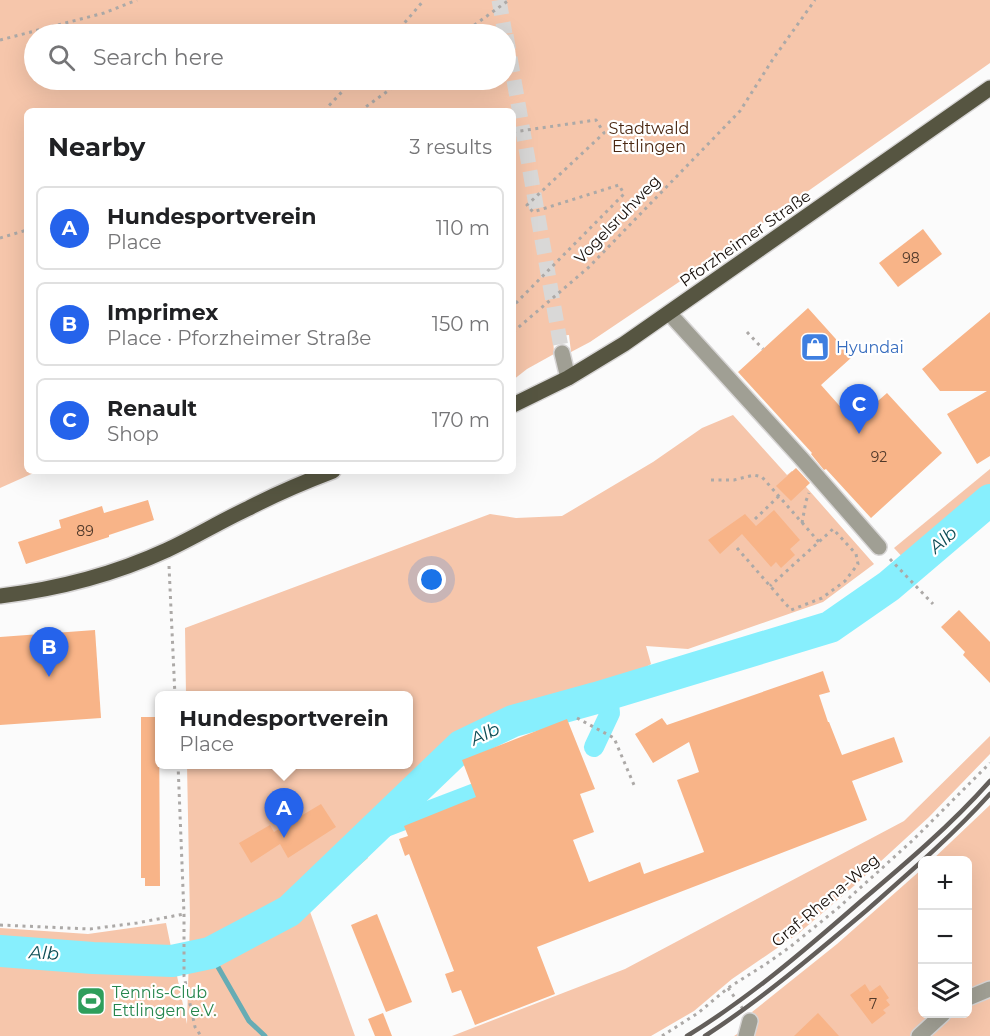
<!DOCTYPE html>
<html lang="en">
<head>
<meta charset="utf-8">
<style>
	body { margin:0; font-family:Montserrat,sans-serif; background:#f6f6f6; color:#202124 }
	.controls { position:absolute; right:18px; bottom:18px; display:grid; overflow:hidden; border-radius:9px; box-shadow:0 6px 24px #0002 }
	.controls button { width:54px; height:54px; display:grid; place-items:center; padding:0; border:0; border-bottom:2px solid #e0e0e0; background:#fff; color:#202124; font:30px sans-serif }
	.you { position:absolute; left:432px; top:580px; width:21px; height:21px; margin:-15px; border:4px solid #fff; border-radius:50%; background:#1a73e8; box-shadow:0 0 0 9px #1a73e833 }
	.badge { display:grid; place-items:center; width:39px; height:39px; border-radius:50%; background:#2563eb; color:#fff; font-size:20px; font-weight:700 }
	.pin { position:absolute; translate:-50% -50px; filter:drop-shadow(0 2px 3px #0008) }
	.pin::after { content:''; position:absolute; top:32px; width:21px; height:18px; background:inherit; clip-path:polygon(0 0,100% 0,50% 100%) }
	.popup { position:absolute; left:155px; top:691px; width:258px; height:78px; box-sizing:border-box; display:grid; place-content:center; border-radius:9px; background:#fff; filter:drop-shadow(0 2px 4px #0005); font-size:20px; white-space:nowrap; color:#757577 }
	.popup b { font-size:22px; color:#202124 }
	.popup::after { content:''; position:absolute; left:50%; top:100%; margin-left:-12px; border:12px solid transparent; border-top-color:#fff }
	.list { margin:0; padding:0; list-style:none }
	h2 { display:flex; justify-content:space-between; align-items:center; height:78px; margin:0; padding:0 24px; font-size:26px }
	h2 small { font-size:20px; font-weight:400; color:#757577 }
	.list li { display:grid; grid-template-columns:39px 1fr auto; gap:18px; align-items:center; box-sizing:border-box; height:84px; margin:0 12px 12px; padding:0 12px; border:2px solid #e0e0e0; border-radius:9px }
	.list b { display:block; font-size:22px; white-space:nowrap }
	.list p { margin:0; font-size:20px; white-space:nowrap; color:#757577 }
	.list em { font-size:20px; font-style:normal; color:#757577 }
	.icon { flex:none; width:33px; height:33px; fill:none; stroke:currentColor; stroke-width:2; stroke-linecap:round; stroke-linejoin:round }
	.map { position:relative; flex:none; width:990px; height:1036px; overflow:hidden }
	.search { position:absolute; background:#fff; box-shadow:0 6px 24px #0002; left:24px; top:24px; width:492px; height:66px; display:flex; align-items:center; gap:15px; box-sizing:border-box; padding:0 21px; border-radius:33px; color:#757577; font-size:22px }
	.panel { position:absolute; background:#fff; box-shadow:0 6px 24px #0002; left:24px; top:108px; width:492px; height:366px; border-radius:9px }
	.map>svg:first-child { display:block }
	.green { fill:#f6c6ab; fill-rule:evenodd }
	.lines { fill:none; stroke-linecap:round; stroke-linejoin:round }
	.stream { stroke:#66acb4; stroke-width:5 }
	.canal { stroke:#87effd; stroke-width:20 }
	.river { stroke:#87effd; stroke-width:32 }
	.building { fill:#f8b488 }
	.minor-tunnel { stroke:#d9d8d7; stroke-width:15; stroke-dasharray:15 8; stroke-linecap:butt }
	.minor-casing { stroke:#d7d5d5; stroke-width:18 }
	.major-casing { stroke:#d7d5d5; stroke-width:18 }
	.path { stroke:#aca9a7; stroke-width:3; stroke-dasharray:3 4.5; stroke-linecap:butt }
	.minor { stroke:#a09f94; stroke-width:15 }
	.major { stroke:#565541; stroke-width:15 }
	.rail { stroke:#635e5a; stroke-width:4.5 }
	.labels { text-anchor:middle; stroke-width:4.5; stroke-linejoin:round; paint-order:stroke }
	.number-label { font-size:14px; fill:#50392a }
	.park-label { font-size:16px; fill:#4a2812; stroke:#fff }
	.street-label { font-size:16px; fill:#18100b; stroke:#fff }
	.shop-label { font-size:16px; fill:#366cbe; stroke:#fff; text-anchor:start }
	.leisure-label { font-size:16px; fill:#27864d; stroke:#fff; text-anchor:start }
	.water-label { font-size:18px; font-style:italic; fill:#0d4d55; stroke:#fff }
</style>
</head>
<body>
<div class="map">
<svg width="990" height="1036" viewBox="0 0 990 1036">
	<rect width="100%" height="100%" fill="#fbfbfb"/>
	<g class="green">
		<path d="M0,0h990v63l-311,219 -89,60 -19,10 -2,-17 -16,1 1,18 -27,15 -14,11v-269h-486v360h11l-38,17zM506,34v46h-472v-46z"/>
		<path d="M733,415l54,60 5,-4 82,93 -51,38 -135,47 -42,-3 5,18 -31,19 -95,27 -70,28 -42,43 -55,52 10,25 -59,51 46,127h-355v-108l88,6 78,-11 21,101 3,-105 -3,-154 222,-1v-68l-223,-1 -1,-67 305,-114 26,4 46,-2 91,-54 49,-34z"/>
		<path d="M990,469v49l-69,59 -27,-29z"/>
		<path d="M990,736v18l-61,63 -74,68 -56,48 -67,46 -38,32 -43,25h-199l173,-67 279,-148z"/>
		<path d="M990,805v231h-256l23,-15 -5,-9 85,-68 85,-75v145h46v-154h-36z"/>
	</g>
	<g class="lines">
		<path class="stream" d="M210,953l39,68 16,15"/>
		<g class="canal">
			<path d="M594,747l16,-34 -2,-18"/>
			<path d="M379,825l7,2 89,-34"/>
		</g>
		<path class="river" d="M0,951l93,7 79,3 38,-8 79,-42 172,-165 52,-25 83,-23 234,-71 59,-41 101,-86"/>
	</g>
	<g class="building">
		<path d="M923,229l19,25 -44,33 -19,-24z"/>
		<path d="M808,308l44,49 -31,28 33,37 33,-29 55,60 -71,65 -45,-49 -2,1 -13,-16 1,-1 -74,-81z"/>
		<path d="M990,312v144l-13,8 -30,-50 40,-23h-47l-18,-22z"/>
		<path d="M796,468l14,15 -19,18 -15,-15z"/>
		<path d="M148,500l6,20 -45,15v2l-83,27 -8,-22 43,-14 -2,-8 43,-14 2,7z"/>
		<path d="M774,510l26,30 -10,9 5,6 -14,13 -5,-6 -5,5 -29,-33 -22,20 -12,-14 37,-26 11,12z"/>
		<path d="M959,610l31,32v41l-27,-28 2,-3 -24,-25z"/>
		<path d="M95,630l6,88 -101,7v-88z"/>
		<path d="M823,671l7,21 -11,3 9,27h1l13,33 52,-18 9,25 -51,19 15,39 -330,127 18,47 -80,31 -14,-35 -9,3 -7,-19 9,-3 -45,-117 -4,2 -6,-17 9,-3 -4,-10 72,-29 -14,-37 105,-41 28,70 -15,5 14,38 -21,8 16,42 51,-20 4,12 60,-22 -27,-72 22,-8 -10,-30 -36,21 -18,-29 27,-16 5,7z"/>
		<path d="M141,717h18l1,169h-15v-8h-4z"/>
		<path d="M321,804l15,23 -48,31 -8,-14 -29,19 -12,-20 31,-18 4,7z"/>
		<path d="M377,914l35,88 -26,10 -35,-87z"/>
		<path d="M865,984l5,8 10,-7 9,13 -3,2 4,5 -7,5 3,3 -14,11 -22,-29z"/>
		<path d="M383,1013l9,23h-17l-7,-17z"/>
		<path d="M818,1013l21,23h-45z"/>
	</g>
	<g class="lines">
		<g class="minor-tunnel">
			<path d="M499,0l6,34"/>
			<path d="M506,35l56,318"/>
		</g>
		<g class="minor-casing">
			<g id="minor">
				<path d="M669,313l132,145 78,89"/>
				<path d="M562,353l6,25"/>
				<path d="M968,998l22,-9"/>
				<path d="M746,1036l4,-15"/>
				<path d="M919,1036l24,-22"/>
			</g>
		</g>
		<g class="major-casing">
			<g id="major">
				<path d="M513,405l55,-27 56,-34 366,-256"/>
				<path d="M0,596c58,-7 115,-22 167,-46 28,-13 54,-29 82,-42 27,-14 55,-26 84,-37"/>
			</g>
		</g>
		<g class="path">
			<path d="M395,34l29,-34"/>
			<path d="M462,34l47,-34"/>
			<path d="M0,40l104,-27 33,-13"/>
			<path d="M324,111l29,-31"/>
			<path d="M360,111l43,-31"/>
			<path d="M513,132l83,-12 8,13 -77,72 6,7 86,-27 5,9 -111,112"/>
			<path d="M0,238l27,-8"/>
			<path d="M513,332l76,-65 151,-156 33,-52 42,-59"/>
			<path d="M747,332l16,17"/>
			<path d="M711,480h23l20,-5 8,2 57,65"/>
			<path d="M755,519l24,-23"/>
			<path d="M802,523l4,-22 3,-8"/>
			<path d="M737,548l54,62 31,-12 23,-17 13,-17 -2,-10 -23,-25 -63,57"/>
			<path d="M890,559l43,45"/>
			<path d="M169,566l6,130"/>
			<path d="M577,718l37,20 20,47"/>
			<path d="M178,764l6,150v62l11,51 6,9"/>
			<path d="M0,925l90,4 47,-6 47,-9"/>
			<path d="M728,988l15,21"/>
			<path d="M662,1036l36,-23 30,-25 38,-24 24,-17 48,-39 75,-68 77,-77"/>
		</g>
		<use href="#minor" class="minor"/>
		<use href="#major" class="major"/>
		<g class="rail">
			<path d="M687,1036c62,-38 118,-86 173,-134 45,-38 91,-77 130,-121"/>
			<path d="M705,1036c57,-37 110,-82 162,-126 42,-37 85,-74 123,-116"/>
		</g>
	</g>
	<defs>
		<g id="shop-square" transform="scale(1.5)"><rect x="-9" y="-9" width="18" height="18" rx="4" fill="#3f7fe0" stroke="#fff"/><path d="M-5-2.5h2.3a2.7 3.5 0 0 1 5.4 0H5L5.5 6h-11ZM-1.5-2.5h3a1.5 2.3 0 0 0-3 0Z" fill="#fff"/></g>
		<g id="stadium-square" transform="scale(1.5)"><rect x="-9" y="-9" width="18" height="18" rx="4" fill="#2e9e5b" stroke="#fff"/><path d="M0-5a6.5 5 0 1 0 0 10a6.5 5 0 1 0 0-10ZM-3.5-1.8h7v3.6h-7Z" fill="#fff"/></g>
	</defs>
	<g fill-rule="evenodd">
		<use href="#shop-square" x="815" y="347"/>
		<use href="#stadium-square" x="91" y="1001"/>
	</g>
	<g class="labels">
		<g class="number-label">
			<text x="911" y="263">98</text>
			<text x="879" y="462">92</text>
			<text x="85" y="536">89</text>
			<text x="873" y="1009">7</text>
		</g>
		<g class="park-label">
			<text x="649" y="134">Stadtwald<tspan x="649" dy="18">Ettlingen</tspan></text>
		</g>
		<g class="street-label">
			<text transform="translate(617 219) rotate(-46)" y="6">Vogelsruhweg</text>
			<text transform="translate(745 238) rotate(-35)" y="6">Pforzheimer Straße</text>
			<text transform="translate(825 900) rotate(-40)" y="6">Graf-Rhena-Weg</text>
		</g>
		<g class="shop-label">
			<text x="836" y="353">Hyundai</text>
		</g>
		<g class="leisure-label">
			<text x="112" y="998">Tennis-Club<tspan x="112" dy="18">Ettlingen e.V.</tspan></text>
		</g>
		<g class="water-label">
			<text transform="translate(943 540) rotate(-41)" y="6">Alb</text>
			<text transform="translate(485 734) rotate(-25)" y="6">Alb</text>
			<text transform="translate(44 953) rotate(3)" y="6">Alb</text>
		</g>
	</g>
</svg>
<div class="controls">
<button>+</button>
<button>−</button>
<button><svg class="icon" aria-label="layers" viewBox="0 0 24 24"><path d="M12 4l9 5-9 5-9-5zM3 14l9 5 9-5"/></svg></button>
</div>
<div class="you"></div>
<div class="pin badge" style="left:284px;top:838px">A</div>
<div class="popup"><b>Hundesportverein</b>Place</div>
<div class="pin badge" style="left:49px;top:677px">B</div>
<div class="pin badge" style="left:859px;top:434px">C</div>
<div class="search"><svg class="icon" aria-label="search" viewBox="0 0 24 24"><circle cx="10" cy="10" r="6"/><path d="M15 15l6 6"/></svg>Search here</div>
<section class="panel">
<h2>Nearby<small>3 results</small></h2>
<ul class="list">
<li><span class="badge">A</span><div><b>Hundesportverein</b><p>Place</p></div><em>110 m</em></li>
<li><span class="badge">B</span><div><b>Imprimex</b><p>Place · Pforzheimer Straße</p></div><em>150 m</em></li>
<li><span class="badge">C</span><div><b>Renault</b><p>Shop</p></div><em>170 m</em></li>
</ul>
</section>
</div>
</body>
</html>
